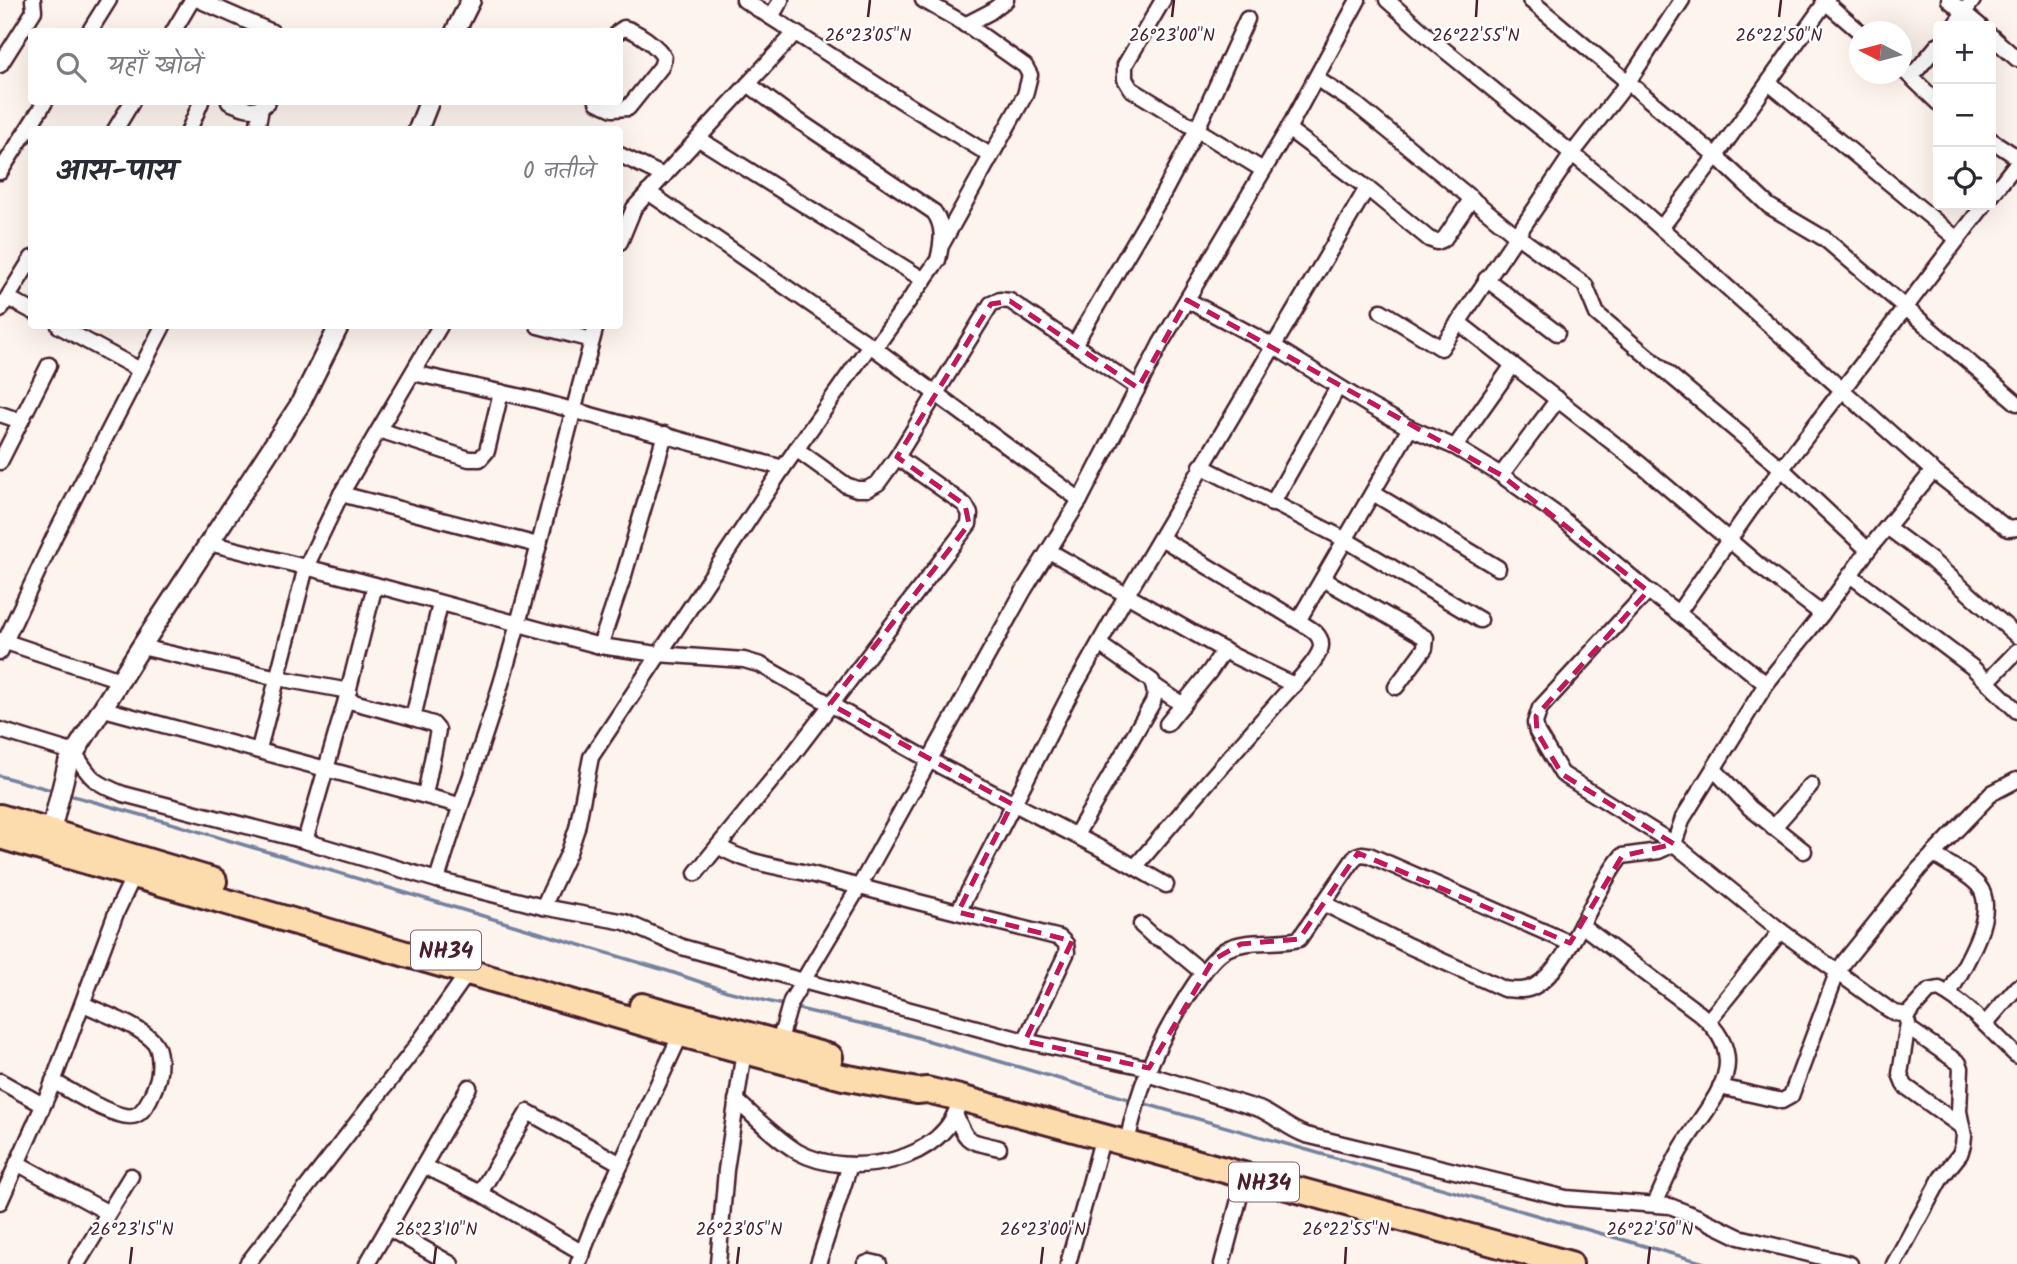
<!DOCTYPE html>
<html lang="hi">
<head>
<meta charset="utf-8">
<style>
	body { margin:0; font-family:Kalam,"Playpen Sans Deva",sans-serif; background:#f7f7f7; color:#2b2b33 }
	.controls { position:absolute; right:21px; top:21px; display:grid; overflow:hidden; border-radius:7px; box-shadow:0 7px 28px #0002 }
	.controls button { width:63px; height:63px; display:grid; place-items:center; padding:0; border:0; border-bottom:2px solid #e1e1e2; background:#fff; color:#2b2b33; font:35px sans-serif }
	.compass { position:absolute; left:1849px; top:21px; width:63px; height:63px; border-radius:50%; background:#fff; box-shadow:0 7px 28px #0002; rotate:276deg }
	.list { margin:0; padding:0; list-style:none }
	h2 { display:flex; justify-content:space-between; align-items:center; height:91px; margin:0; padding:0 28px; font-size:30px }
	h2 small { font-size:23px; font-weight:400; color:#7c7c81 }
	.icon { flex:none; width:38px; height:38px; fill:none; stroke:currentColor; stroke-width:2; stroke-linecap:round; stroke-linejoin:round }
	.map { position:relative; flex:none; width:2017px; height:1264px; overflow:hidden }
	.search { position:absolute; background:#fff; box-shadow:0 7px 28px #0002; left:28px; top:28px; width:595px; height:77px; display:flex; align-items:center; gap:18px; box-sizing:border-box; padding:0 24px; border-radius:7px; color:#7c7c81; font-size:26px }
	.panel { position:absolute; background:#fff; box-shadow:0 7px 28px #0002; left:28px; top:126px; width:595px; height:203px; border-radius:7px }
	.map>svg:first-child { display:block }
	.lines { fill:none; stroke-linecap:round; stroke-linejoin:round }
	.stream { stroke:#74819f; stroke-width:3.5 }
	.minor-casing { stroke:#4a1f2b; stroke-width:19 }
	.tertiary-casing { stroke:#4a1f2b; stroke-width:23 }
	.trunk-casing { stroke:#4a1f2b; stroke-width:30 }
	.minor { stroke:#fff; stroke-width:14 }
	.tertiary { stroke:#fff; stroke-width:18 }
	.trunk { stroke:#fcdcac; stroke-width:24 }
	.marked { fill:none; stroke:#c2185b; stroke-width:5; stroke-dasharray:14 9; stroke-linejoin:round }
	.ticks { fill:none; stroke:#4a1f2b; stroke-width:2.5 }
	.labels { text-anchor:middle; stroke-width:5; stroke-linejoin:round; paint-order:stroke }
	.shield { fill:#fff; stroke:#80626b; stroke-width:2 }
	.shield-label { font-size:23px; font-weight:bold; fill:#4a1f2b }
	.ticks-label { font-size:18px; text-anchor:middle; fill:#4a1f2b; stroke:#fff; stroke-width:5; stroke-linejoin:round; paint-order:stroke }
</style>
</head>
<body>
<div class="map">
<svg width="2017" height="1264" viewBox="0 0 2017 1264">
	<rect width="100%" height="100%" fill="#fdf4ed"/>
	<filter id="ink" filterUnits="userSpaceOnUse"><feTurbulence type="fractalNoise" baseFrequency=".0143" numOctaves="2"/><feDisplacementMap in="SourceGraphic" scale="14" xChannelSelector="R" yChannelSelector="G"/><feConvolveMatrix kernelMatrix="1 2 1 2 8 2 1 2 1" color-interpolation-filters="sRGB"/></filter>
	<g filter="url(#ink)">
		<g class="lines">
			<g class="stream">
				<path d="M0,776l55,15"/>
				<path d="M66,794l108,30 497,148 56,19 60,15"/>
				<path d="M795,1008l107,25 233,68"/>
				<path d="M1142,1103l566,161"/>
			</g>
			<g class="minor-casing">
				<g id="minor">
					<path d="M199,0l73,32"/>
					<path d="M744,0l164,105 82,50"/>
					<path d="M923,0l47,27 55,39 5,9 -5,20 -83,149"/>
					<path d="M1163,0l-38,65v14l6,10 132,81"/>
					<path d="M1387,0l44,39 203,165 299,267 75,58 9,-1"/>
					<path d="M1530,0l186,156 53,50 56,33 192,164"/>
					<path d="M1823,0l37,32"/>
					<path d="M1949,0l31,26"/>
					<path d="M771,17l10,-17"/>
					<path d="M965,25l25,-13 16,-12"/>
					<path d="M1954,26l19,-26"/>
					<path d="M89,32l20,-32"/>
					<path d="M173,32l19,-32"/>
					<path d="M1991,36l26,23"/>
					<path d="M0,65l34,-54 -1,-11"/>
					<path d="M1902,69l9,8 27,-32"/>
					<path d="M1911,77l27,26"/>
					<path d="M1317,79l40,26 159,130 69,50 12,29 185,155 86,81 -46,64 -56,70 -83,134 -9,26 107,87 107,78 7,4 12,2 22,-24 10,-2c30,16 54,44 78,67"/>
					<path d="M1769,83l188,156"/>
					<path d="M748,84l42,31 144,97c11,15 8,31 4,48l-63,88"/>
					<path d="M229,102c15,6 26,12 39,0"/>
					<path d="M597,102l16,7 15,-1 33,-41 3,-9c-6,-12 -27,-27 -40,-30l-6,4"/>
					<path d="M1288,129l79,59 62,51 8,3 7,-3 28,-41"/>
					<path d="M115,130l17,-28"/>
					<path d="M189,130l12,-28"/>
					<path d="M257,130l4,-22"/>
					<path d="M699,139l225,141"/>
					<path d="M1991,140l26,17"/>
					<path d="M620,155l44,21"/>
					<path d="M0,172l45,-70"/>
					<path d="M648,192l222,153 210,155"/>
					<path d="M1991,196l26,-33"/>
					<path d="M1661,228l55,-72 111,-156"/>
					<path d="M620,242l14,-34 161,-175"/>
					<path d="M1486,279l71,54"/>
					<path d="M8,298l24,13"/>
					<path d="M1187,300l88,47 95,59 40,22 45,19 46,28 58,41 89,75 30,22 88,71"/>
					<path d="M0,310l32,-52"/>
					<path d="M1381,311l60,37 131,-194 56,-72 54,-82"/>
					<path d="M1458,322l182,142 122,104 60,46"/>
					<path d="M59,326l81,44"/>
					<path d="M538,326l54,14"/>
					<path d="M1074,345l90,-153 32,-61 51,-112"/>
					<path d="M413,373l123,27 247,68"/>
					<path d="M0,414l21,7"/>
					<path d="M379,430l90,29h11l7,-8 14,-59"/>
					<path d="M1455,447l58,-82"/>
					<path d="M796,449l50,36 11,4h10l11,-6 19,-26 94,-153 9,-4 10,1 128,87"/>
					<path d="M0,462l49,-97"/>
					<path d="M1201,466l145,74 134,80"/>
					<path d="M1501,475l57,-76"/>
					<path d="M1373,493l125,75"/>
					<path d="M341,494l197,51"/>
					<path d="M1272,504l66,-117"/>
					<path d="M1887,527l44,33 86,76"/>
					<path d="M209,543l144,36 247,67 57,8 87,6 17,5 168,95 192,99 45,26"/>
					<path d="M1868,550l65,-79"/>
					<path d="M1049,551l185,105 60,29"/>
					<path d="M1850,575l122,92 45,44"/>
					<path d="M1323,579l103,59 -1,10 -29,39"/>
					<path d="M1678,613l72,-103 234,-305"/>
					<path d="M1298,621l112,-193"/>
					<path d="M0,640l120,40"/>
					<path d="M600,646l24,-71 41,-141"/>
					<path d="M141,647l137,31 71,13"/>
					<path d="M0,652l54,-115 109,-211"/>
					<path d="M1988,681l29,-30"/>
					<path d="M1155,686l28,19"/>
					<path d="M346,700l67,18 27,-114"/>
					<path d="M104,709l355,96"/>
					<path d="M413,718l20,6 5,6 -13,65"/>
					<path d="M1167,724l43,-53 14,-21"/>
					<path d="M0,730l75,23c15,26 20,30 48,41l182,47 132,39 106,27 82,15 57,25 121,34 222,60 124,27"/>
					<path d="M259,749l47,-182 35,-73 99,-168"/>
					<path d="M1714,769l36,39 54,43"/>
					<path d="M1773,828l38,-43"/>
					<path d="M1076,835l77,-133 2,-9 -3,-12 -53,-37"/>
					<path d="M305,841l41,-141 29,-115"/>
					<path d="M718,846c29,18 64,21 97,29 81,22 163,42 245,63l6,6 1,8 -42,89"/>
					<path d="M1933,854c13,9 30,17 42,28 29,25 -13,87 -26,112"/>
					<path d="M1135,867c50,-59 100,-117 151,-174 9,-9 34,-35 35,-47 1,-13 -14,-19 -23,-25l-137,-83"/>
					<path d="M696,873l98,-120 175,-229 1,-10 -5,-9 -68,-48"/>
					<path d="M437,880c20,-68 46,-135 66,-203 34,-117 61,-235 93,-351"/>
					<path d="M1323,903l86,43 95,43c11,1 21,3 31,-3 35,-20 59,-98 87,-130l37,-5 15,-7 -112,-70 -25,-42 -2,-9 5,-15 108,-117"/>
					<path d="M543,907l26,-55 8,-24 14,-71 192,-289 87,-123"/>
					<path d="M958,912l110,-214 58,-102 241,-408"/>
					<path d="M1141,925l12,11 13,6 36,30"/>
					<path d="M1581,925l118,88c59,50 11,87 -18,136 -10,17 -18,37 -26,55"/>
					<path d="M1708,1021l73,-90"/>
					<path d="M1908,1023l-8,51 5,12 57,41"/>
					<path d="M1985,1024l32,-37"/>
					<path d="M779,1043l12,-42 68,-114 165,-297 56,-90 81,-157 127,-214 70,-129"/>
					<path d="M1147,1074l112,35c17,7 29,20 47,26l260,63 104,8 28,11 41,20 111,27"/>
					<path d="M0,1081l43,24"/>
					<path d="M53,1081c16,9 67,42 83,34 10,-4 19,-26 22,-37 2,-10 3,-27 -4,-36 -14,-16 -52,-29 -71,-38"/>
					<path d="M1720,1087l62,14 9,-5 46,-123 8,-12 74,-92 73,-76 25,-13"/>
					<path d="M736,1100c20,18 39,38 62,52 51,28 150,11 162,-54"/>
					<path d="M955,1114c13,31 12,26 44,34"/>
					<path d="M1127,1143c5,-25 12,-49 21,-72 10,-27 53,-107 77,-121 21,-12 50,-5 74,-11l57,-83 6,-2 7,1 201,88"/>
					<path d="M17,1163l88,48"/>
					<path d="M424,1166l56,27 103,60"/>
					<path d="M480,1193l48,-81 93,52"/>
					<path d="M0,1202l50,-112 66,-177 18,-38"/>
					<path d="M388,1228l63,36"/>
					<path d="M77,1264l54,-88"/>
					<path d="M247,1264l168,-216 49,-70 2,-8"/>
					<path d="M367,1264l102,-177"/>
					<path d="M578,1264l18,-46 85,-184"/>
					<path d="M718,1264l8,-94 18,-119"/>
					<path d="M818,1264l32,-99"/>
					<path d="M865,1264l5,-2 9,2"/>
					<path d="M1068,1264l35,-128"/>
					<path d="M1222,1264l23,-87"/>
					<path d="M1894,1264l47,-86 19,-24 3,-9 1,-9 -5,-25 2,-43 -2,-5 -51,-35"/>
				</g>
			</g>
			<g class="tertiary-casing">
				<g id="tertiary">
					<path d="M455,32l16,-32"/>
					<path d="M418,130l11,-28"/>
					<path d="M48,843l20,-80 73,-116 158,-241 40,-80"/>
				</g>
			</g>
			<g class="trunk-casing">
				<g id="trunk">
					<path d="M0,817l214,64"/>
					<path d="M0,836l681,198 162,43 74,14 10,-1 33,8 610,166"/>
					<path d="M642,1006l188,51"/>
				</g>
			</g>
			<use href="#minor" class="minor"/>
			<use href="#tertiary" class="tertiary"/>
			<use href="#trunk" class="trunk"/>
		</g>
	</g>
	<path class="marked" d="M1187,300l314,175 147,116 -112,125 1,16 25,42 112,70 -52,12 -52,87 -212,-90 -59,86 -58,5 -28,16 -64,108 -124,-27 47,-100 -114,-29 54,-108 -182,-100 139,-180 -4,-19 -68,-48 94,-153 19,-3 128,87z"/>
	<path class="ticks" d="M868,17l2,-17M1172,17l2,-17M1476,17l1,-17M1779,17l2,-17M130,1264l2,-17M434,1264l2,-17M737,1264l2,-17M1041,1264l2,-17M1345,1264l1,-17M1648,1264l2,-17"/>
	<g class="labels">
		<g class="shield">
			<rect x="411" y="930.5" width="70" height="39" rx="5"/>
			<rect x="1229" y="1162.5" width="70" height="39" rx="5"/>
		</g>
		<g class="shield-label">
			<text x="446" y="958">NH34</text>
			<text x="1264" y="1190">NH34</text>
		</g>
	</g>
	<g class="ticks-label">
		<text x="868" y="41">26°23'05"N</text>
		<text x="1172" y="41">26°23'00"N</text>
		<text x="1476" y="41">26°22'55"N</text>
		<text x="1779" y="41">26°22'50"N</text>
		<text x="132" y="1235">26°23'15"N</text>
		<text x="436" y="1235">26°23'10"N</text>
		<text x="739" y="1235">26°23'05"N</text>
		<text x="1043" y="1235">26°23'00"N</text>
		<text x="1346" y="1235">26°22'55"N</text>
		<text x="1650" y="1235">26°22'50"N</text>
	</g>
</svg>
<div class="controls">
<button>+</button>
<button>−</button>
<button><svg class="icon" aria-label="locate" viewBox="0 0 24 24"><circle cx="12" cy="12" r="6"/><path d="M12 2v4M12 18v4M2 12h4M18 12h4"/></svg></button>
</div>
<svg class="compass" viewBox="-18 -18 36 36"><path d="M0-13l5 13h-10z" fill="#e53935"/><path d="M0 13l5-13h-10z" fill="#7c7c81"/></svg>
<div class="search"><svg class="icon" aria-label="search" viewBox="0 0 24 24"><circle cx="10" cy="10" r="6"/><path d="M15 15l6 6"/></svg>यहाँ खोजें</div>
<section class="panel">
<h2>आस-पास<small>0 नतीजे</small></h2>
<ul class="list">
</ul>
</section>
</div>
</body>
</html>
